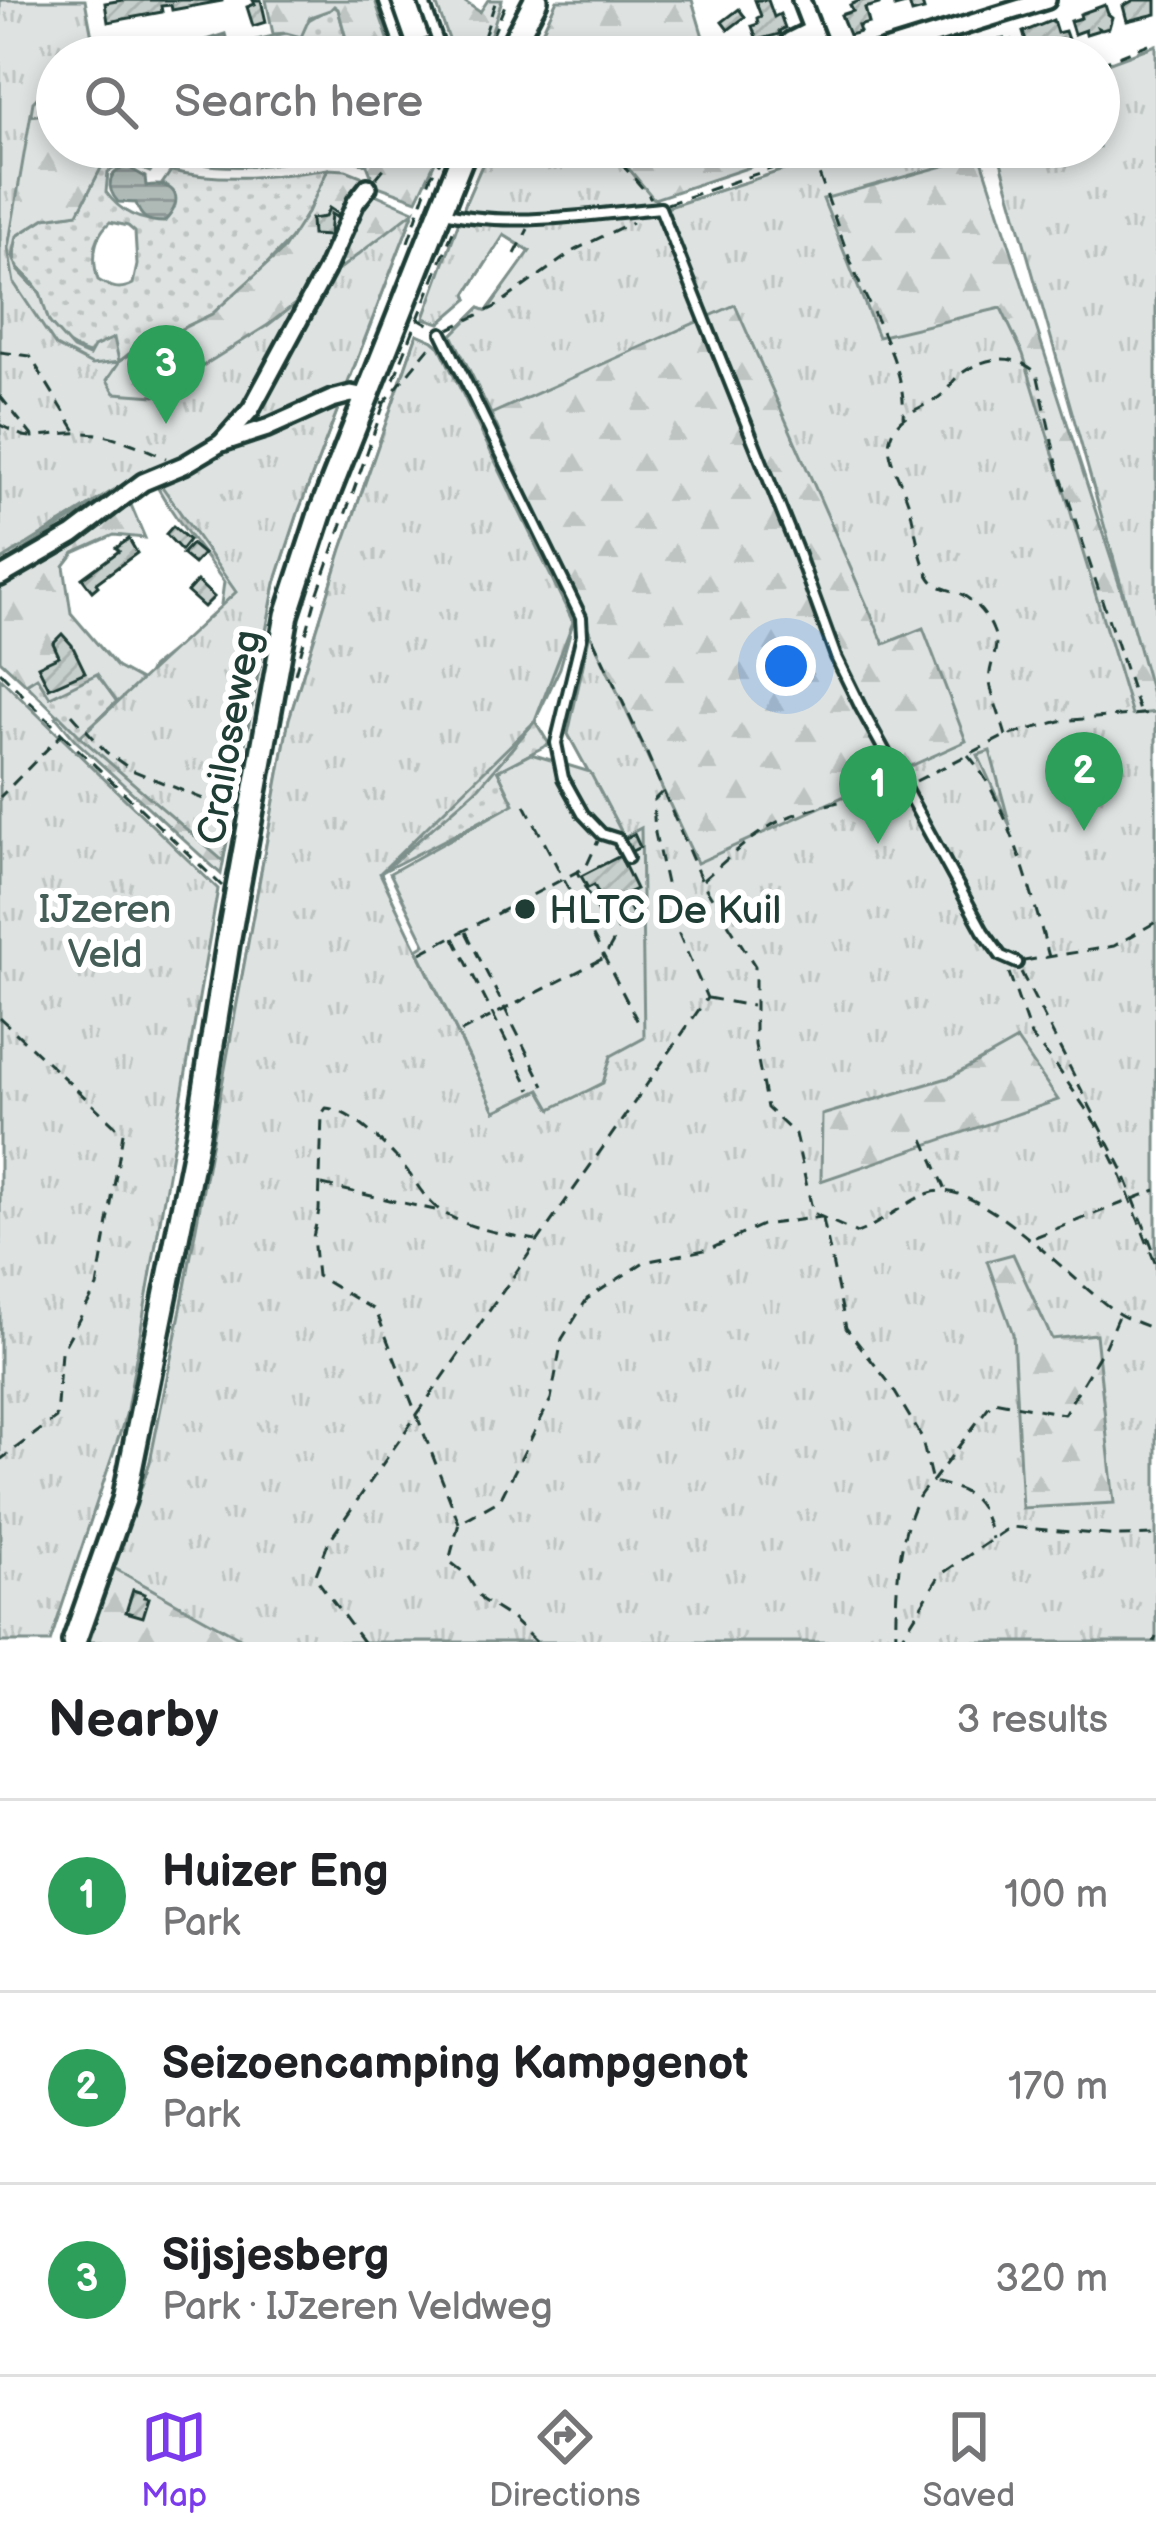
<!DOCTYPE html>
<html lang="en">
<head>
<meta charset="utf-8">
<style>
	body { margin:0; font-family:"Balsamiq Sans",sans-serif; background:#f6f6f6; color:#202124 }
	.you { position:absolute; left:786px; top:666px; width:42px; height:42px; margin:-30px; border:9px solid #fff; border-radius:50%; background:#1a73e8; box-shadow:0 0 0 18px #1a73e833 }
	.badge { display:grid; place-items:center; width:78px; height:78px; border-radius:50%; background:#7c3aed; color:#fff; font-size:39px; font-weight:700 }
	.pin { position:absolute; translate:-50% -99px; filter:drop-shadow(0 3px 6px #0008) }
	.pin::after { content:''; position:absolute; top:63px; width:42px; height:36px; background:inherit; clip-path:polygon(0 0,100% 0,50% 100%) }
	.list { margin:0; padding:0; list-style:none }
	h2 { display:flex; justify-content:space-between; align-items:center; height:156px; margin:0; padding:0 48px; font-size:51px }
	h2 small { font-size:39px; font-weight:400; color:#757577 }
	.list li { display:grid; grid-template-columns:78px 1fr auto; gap:36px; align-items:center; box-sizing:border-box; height:192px; padding:0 48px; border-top:3px solid #e0e0e0 }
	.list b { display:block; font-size:45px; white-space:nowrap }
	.list p { margin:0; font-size:39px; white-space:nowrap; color:#757577 }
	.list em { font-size:39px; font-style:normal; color:#757577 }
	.icon { flex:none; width:66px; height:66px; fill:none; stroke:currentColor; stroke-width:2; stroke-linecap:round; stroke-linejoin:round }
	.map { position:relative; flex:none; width:1156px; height:1642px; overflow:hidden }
	.search { position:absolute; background:#fff; box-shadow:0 6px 18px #0003; left:36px; right:36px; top:36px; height:132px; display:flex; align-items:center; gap:30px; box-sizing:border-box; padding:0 42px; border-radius:66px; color:#757577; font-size:45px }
	.sheet { height:732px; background:#fff }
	nav { display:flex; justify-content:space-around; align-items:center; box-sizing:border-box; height:168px; border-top:3px solid #e0e0e0; background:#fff; font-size:33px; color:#757577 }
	nav a { display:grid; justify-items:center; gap:6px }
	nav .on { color:#7c3aed }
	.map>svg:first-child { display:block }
	.grass { fill:url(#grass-dots); stroke:#7e908b; stroke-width:3; fill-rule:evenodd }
	.forest { fill:url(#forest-firs); stroke:#7e908b; stroke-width:3 }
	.park { fill:url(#park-tufts); stroke:#7e908b; stroke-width:3; fill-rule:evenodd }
	.pitch { fill:#dee3e2; stroke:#7e908b; stroke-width:3 }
	.water { fill:url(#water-rules); stroke:#758883; stroke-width:3 }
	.building { fill:url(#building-hatch); stroke:#1f3d34; stroke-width:3 }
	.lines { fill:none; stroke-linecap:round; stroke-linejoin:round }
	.service-casing { stroke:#1f3d34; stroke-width:16 }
	.minor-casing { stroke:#1f3d34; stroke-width:24 }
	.secondary-casing { stroke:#1f3d34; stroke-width:30 }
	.path { stroke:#1f3d34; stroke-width:3; stroke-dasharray:12 9; stroke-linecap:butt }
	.service { stroke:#fff; stroke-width:8 }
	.minor { stroke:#fff; stroke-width:15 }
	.secondary { stroke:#fff; stroke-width:21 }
	.poi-dot { fill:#1f3d34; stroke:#fff; stroke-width:4.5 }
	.labels { text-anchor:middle; stroke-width:12; stroke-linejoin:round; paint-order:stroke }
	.street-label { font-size:39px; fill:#1f3d34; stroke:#fff }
	.park-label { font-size:39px; fill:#455e57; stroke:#fff }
	.poi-label { font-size:39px; fill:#1f3d34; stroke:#fff; text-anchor:start }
</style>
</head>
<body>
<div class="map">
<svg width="1156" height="1642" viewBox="0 0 1156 1642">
	<defs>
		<pattern id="grass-dots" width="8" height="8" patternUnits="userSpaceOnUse" patternTransform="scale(3)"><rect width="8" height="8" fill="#dee3e2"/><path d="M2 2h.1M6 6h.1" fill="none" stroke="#bec4c2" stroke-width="1.8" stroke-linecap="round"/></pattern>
		<pattern id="forest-firs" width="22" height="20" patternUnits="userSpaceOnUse" patternTransform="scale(3)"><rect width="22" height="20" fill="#dee3e2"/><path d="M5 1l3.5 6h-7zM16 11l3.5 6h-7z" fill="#bec4c2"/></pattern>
		<pattern id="park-tufts" width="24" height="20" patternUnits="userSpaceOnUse" patternTransform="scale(3)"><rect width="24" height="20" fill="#dee3e2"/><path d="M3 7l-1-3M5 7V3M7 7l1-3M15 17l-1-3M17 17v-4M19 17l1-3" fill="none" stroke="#bec4c2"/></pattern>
		<pattern id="water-rules" width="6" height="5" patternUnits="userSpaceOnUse" patternTransform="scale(3)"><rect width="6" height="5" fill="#afbab7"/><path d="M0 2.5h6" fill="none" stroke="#8e9896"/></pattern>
		<pattern id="building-hatch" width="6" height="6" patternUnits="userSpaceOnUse" patternTransform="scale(3)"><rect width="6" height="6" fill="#c7cfcc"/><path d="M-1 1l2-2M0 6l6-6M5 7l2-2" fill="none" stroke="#aab3b0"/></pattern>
	</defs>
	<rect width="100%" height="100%" fill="#fff"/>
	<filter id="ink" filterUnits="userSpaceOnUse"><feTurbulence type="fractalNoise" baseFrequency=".00833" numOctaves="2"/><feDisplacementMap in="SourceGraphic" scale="24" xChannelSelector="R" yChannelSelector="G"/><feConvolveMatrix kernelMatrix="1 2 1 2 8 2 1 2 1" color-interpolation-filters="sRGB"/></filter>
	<g filter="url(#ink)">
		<g class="grass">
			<path d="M333,6l5,3 13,48h-99l-5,-15 39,-9z"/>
			<path d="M57,68v50l-9,3 -21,-5 5,-17z"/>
			<path d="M132,147h29l2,4 52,8 34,-12h110l-3,14c-34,-11 -69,4 -104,5 -39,3 -76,-6 -113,-15z"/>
			<path d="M126,157l30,7 -6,8c-17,-7 -26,-10 -42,0l-2,20c15,21 33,29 59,29l3,-35 -6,-2 9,-13c53,11 103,6 157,-2l-3,11 -29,53 -37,39 -47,42 -37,18 -16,16 -29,5 -11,9c-29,-6 -57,-13 -71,-42 -4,-8 -4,-19 -8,-27 -16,-28 -32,-17 -23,-57l28,-18 33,-5 24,-48zM110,222l18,4 7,6 2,33 -4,19c-13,7 -22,4 -35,-4 -6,-21 -5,-43 12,-58z"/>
			<path d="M96,673l21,28 -37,36 -54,-53 11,-7 13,20z"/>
			<path d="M535,721l14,23 -51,27 16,33 -134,69 99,-86z"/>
		</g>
		<g class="forest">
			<path d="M0,0l57,57 -25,41 -3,18 17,-2 2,7 9,-3v29l34,3 -1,9 28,-1 -16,8 -24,47 -33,5 -28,18 -4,20 5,14 22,23 9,29 24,27 16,7 5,-9 20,-9 5,23 23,-13h17l16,-16 37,-18 72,-65 25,-39 19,-41 18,1 15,6 12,17 41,18 -64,167c-78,27 -169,67 -239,110 -38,22 -74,47 -111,71z"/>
			<path d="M266,0h109l19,57h-43l-13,-48 -4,-3 -4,4 -20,7 -9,20 -15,-4 -13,1z"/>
			<path d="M435,0h27l18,12 8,-12h14l-19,57h-63l31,-12z"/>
			<path d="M557,0h135l17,57h-179z"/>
			<path d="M359,147h83l-25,53 -42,-15 -8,-20 -11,-4z"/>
			<path d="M490,147h252l8,20 -96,32 12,9 77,-25 112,104 -46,-125 169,-15 178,551 -8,944h-1059l61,-180 32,-158 107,-585 53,-170 75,-215 16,7 7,6 133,275 -13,46 -25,53 -56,66 -98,86 108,243 59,4 76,-283 -56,-103 22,-101 -99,-219 -39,-79 27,-27 8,3 43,-59 -26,-17 -38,59 2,5 -44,19 42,-116z"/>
			<path d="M344,393l-45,117 -24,73 -54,291 -145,-133 -20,-24 3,-2 21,21 37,-34 -20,-28 -47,23 -13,-20 -11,7 -26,-24v-95l123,-79 22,52 -31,-3 -40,18 -10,13 7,47 46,54 27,15 7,-14 69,-56 4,-30c-24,-34 -52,-66 -71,-103z"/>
		</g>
		<g class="park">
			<path d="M0,0h85l8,42 -15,15h-21v21l-24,24 -25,146 6,35 42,63 36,19 27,-3 -12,18 8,13 40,3 113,-71 146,-114 -115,299 -24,73 -52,278 -143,-124 156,-145 -87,-124 -149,93z"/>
			<path d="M1156,45v663l-158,-557 -175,48 55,138 123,-29 22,46 109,361 24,-3v930h-909l-133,-74 36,-106 32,-158 107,-585 53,-170 75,-215 16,7 7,6 133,275 -38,99 -155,152 115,238 45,-21 12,19 88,-280 -16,8 -56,-103 22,-101 107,230 269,-122 -43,-113 -39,16 -149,-339 -244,109 -39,-79 27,-27 8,3 43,-60 -26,-16 -38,59 2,5 -28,24 -16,-5 42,-116 24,-55h121l42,51 13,10 188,-61h245v-81zM990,751l20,74v1l-32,-71zM1017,1040l41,60 -237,81 1,-66 129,-38zM1013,1254l39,85 44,-5 18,169 -92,5 -9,-174 -26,-73z"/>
			<path d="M0,678l218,211 -92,526 -76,227h-50z"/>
		</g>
		<path class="pitch" d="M531,754l59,18 34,65 17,-9 3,210 -33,18 -8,27 -52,26 -11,-19 -45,21 -78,-162 8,-5 -35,-71 124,-69 -16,-33z"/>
		<g class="water">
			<path d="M225,34l7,23h-45l-1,-4 -5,1 -1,-6z"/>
			<path d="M128,167l17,10 1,9c30,-6 40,14 18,36 -16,0 -23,-3 -28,-19l-18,-1c-13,-15 -10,-31 10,-35z"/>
		</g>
		<g class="building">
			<path d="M123,0h99v1l-50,9 -1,-5 -10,1 1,6 -54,10 -3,-19z"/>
			<path d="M253,0h8l5,22 -13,4 -6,-19 8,-3z"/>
			<path d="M755,0h13l6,17 6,-3 5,14 -6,3 1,3 -23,6 -5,-14 6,-2 -1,-6 4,-2z"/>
			<path d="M861,0h17l1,4 -14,4 4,15 -11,3 2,6 -11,3 -8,-20 12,-4 -3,-6z"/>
			<path d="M893,0h28l3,10 -12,3 -3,-10 -14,4z"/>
			<path d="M1134,0h22v14l-29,7 -4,-15z"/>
			<path d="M1105,5l3,9 4,3 -3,11 -7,2 -4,-2 1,2 -13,4 -1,-4 -11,4 -4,-13 11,-3 -1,-4z"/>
			<path d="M739,9l6,8 -17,13 -6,-8z"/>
			<path d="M1053,20l4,13 8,-2 9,26h-10l-5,-16 -18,5 3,7 -13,4 -8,-25z"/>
			<path d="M1004,39l1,3 7,-2 5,16 -37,1 -2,-13z"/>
			<path d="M329,208l9,6 -2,3 -5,-3 -2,22 -17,-1 -1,-16 14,-2z"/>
			<path d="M173,526l16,14 -8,10 -15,-16z"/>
			<path d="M129,539l8,14 -41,30 2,3 -6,5 -10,-13 37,-27 -3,-3z"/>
			<path d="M191,544l12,10 -9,10 -12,-10z"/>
			<path d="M197,581l17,16 -10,10 -17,-15z"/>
			<path d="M62,634l10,11 13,27 -36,16 -11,-22 21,-10 -6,-13z"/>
			<path d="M634,834l6,13 -12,6 -6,-13z"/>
			<path d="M620,856l16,33 -13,6 13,25 -19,10 -23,-45 -6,3 -7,-12z"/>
			<path d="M133,1590l12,4 -1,3 5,1 -6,19 -17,-5z"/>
		</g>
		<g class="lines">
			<g class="service-casing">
				<g id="service">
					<path d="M384,0l19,54 35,-12 -15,-42"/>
					<path d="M441,211c64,18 153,3 219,-3l137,342 39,107 25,51 122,223 18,25 16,7"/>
					<path d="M442,333l139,284 1,18 -26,108 7,35 20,36 19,20 16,5 10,19"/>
				</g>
			</g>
			<g class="minor-casing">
				<g id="minor">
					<path d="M801,0l22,57"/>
					<path d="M787,57l-3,-6 6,-10 22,-11"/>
					<path d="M863,57l184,-57"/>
					<path d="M221,443l30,-34 75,-139 30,-68 12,-15"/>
					<path d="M0,577l73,-42 70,-53 41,-17 37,-22 46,-15 65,-29 19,-5 15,3"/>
				</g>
			</g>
			<g class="secondary-casing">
				<g id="secondary">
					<path d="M506,57l30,-57"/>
					<path d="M74,1642l50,-142 74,-366 30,-191 59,-328 33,-101 146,-367"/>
				</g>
			</g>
			<g class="path">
				<path d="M492,37l15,-37"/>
				<path d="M478,55l18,-55"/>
				<path d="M478,57l12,-16 6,2"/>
				<path d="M484,57l4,-11"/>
				<path d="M1099,64l57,-23"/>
				<path d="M607,147l44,51"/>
				<path d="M815,155l1,11c14,38 27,78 43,116 18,42 48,88 44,135"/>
				<path d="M376,178l26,-31"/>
				<path d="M667,204l169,-57"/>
				<path d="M408,242l23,-66 9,-14"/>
				<path d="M515,254l13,-25"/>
				<path d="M418,318l18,10"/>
				<path d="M449,329l46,-22 80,-57 57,-28"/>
				<path d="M0,352l30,4 46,75"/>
				<path d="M394,379l61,-153"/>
				<path d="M0,396l33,41c62,-9 76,-4 133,21"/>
				<path d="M381,402l3,1 49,-60"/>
				<path d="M0,425l23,11 8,1"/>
				<path d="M593,639l53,112 56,131 53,84v79l12,63 28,26 18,79 44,20c26,-10 49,-32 73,-40 48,-18 149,96 189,121 10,6 23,10 34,15l3,-3"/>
				<path d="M0,672l62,62 -62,63"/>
				<path d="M295,674l21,-76 68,-194"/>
				<path d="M72,714l34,38 26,18 100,41"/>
				<path d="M62,734l160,152"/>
				<path d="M1006,736c-5,-18 -13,-36 -16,-53 -3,-20 12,-32 3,-53 -5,-13 -18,-28 -30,-35 -11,-6 -24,-5 -32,-16 -11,-15 -16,-52 -21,-71 -9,-35 -43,-69 2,-96 10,-7 23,-10 32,-19 7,-7 9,-14 18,-20 25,-17 52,-20 75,0l21,95 82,246"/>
				<path d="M968,755c40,45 65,143 81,202"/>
				<path d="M916,781l87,-44 57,-16 96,-8"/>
				<path d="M525,805l115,221"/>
				<path d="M703,880c26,-22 51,-48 83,-62 35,-15 74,-19 110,-29"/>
				<path d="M466,932l78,154"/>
				<path d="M454,938l77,152"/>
				<path d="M421,953l165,-86 12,-26"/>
				<path d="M1024,961l90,-15 42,-24"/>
				<path d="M1021,972l101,197 34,88"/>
				<path d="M1009,973l22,63 26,31 39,57 23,47 37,94"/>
				<path d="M708,998l44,8"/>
				<path d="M0,1018l123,115 -26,154 -36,65 -5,66 -56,42"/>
				<path d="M461,1032l143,-74 9,-16 -36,-70"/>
				<path d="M924,1139l22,51"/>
				<path d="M322,1185l113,25"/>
				<path d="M823,1219l23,109 44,56 31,52 11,46c40,8 50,18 60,57"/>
				<path d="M1035,1237l121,-47"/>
				<path d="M459,1523l-83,-212 -59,-35 -4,-39 6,-26 3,-97 4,-6c23,2 53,31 69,48 18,18 27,44 49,57 28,17 61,21 92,27"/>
				<path d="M363,1642l-48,-65 14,-36 378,-543 -32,-73 -20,-92 -2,-32 9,-9"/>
				<path d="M536,1642l-25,-24 -29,-18 -15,-25 -18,-14 10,-38 41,-23 51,-101 11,-60 25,-40 57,-37 66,-13 52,-24 59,-8"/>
				<path d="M896,1642c-1,-41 1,-134 36,-160l61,-81 71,13 41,-68 13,-30"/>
				<path d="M899,1642l41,-67 70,-48 110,9 36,-1"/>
				<path d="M1154,1642l2,-5"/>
			</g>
			<use href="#service" class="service"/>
			<use href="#minor" class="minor"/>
			<use href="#secondary" class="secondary"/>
		</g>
	</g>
	<circle class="poi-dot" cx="525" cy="909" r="12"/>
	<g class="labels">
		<g class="street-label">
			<text transform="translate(228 737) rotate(-80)" y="14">Crailoseweg</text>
		</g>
		<g class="park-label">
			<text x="105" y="922">IJzeren<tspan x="105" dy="45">Veld</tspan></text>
		</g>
		<g class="poi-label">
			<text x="549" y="923">HLTC De Kuil</text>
		</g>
	</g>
</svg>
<div class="you"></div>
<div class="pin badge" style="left:878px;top:844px;background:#2e9e5b">1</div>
<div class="pin badge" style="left:1084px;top:831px;background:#2e9e5b">2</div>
<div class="pin badge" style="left:166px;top:424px;background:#2e9e5b">3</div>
<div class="search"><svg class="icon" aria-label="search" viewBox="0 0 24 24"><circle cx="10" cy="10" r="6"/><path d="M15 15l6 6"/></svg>Search here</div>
</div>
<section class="sheet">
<h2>Nearby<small>3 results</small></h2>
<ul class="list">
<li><span class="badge" style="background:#2e9e5b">1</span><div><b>Huizer Eng</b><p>Park</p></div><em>100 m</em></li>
<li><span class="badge" style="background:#2e9e5b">2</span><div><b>Seizoencamping Kampgenot</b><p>Park</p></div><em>170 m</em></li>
<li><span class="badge" style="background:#2e9e5b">3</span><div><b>Sijsjesberg</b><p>Park · IJzeren Veldweg</p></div><em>320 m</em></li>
</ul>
</section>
<nav>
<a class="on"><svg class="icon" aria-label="map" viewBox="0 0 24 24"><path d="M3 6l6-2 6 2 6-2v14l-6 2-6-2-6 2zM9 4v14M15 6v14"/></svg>Map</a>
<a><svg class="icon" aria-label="directions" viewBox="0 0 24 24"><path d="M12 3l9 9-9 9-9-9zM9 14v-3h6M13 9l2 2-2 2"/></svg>Directions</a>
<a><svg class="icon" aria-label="saved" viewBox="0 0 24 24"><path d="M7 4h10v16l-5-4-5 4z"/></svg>Saved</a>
</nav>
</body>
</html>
